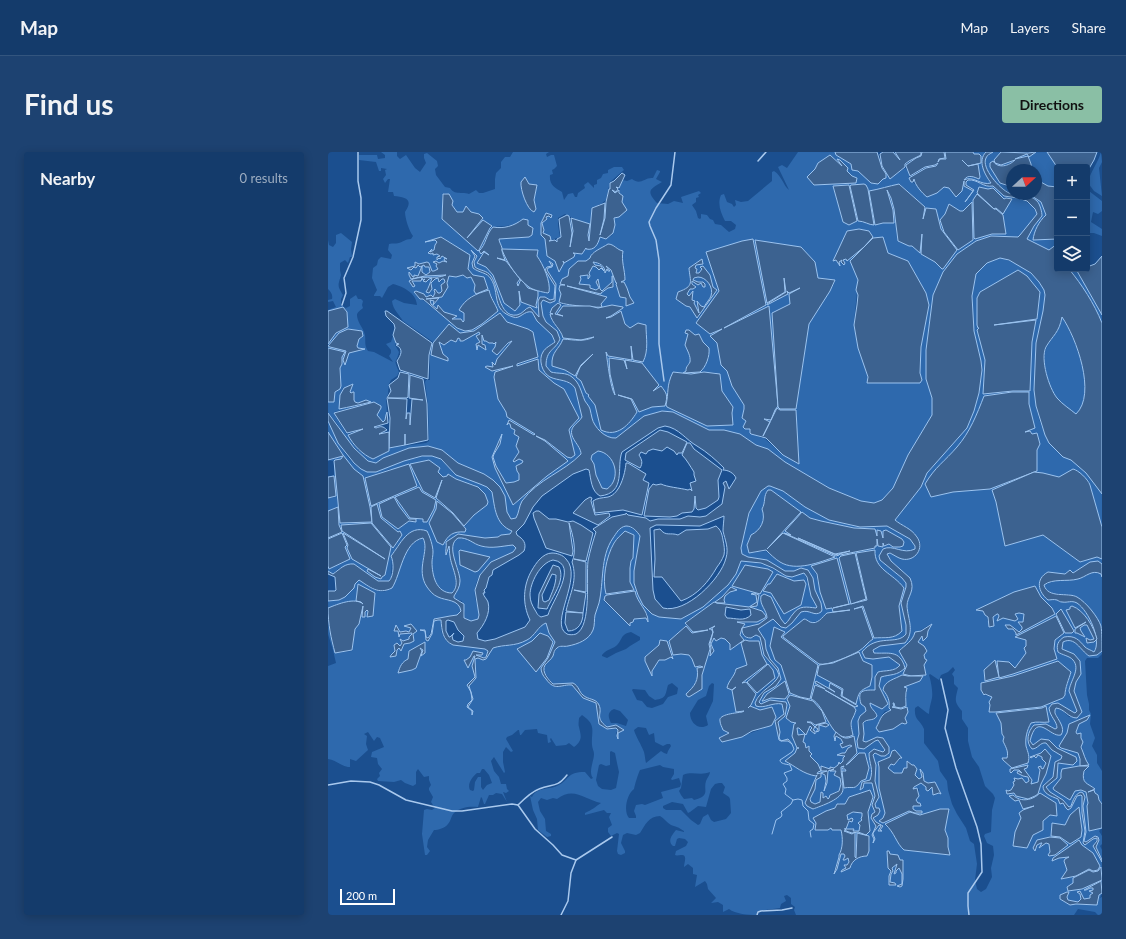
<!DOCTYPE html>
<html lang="en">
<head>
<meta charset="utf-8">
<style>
	body { margin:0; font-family:Lato,sans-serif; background:#1d4271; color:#f1f3f6 }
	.controls { position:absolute; right:12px; top:12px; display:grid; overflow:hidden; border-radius:4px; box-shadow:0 2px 10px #0003 }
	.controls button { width:36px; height:36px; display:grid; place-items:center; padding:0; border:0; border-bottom:1px solid #33557e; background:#143b6b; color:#f1f3f6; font:20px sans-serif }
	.compass { position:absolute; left:678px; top:12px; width:36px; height:36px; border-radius:50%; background:#143b6b; box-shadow:0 2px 10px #0003; rotate:69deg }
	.scale { position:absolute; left:12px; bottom:10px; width:55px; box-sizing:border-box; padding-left:4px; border:2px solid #fff; border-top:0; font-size:11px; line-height:14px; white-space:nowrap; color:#fff; -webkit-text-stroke:3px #1b4f8f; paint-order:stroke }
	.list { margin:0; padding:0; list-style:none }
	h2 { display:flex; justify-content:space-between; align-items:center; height:52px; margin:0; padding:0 16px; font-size:17px }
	h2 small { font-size:13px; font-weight:400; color:#9dadc1 }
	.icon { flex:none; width:22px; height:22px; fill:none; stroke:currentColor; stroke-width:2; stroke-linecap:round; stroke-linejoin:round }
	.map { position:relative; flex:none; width:774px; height:763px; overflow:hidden; border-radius:4px }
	header { display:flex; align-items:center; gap:24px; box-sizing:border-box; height:56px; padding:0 20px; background:#143b6b; border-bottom:1px solid #33557e }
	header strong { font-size:19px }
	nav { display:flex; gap:22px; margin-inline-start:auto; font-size:14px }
	.intro { display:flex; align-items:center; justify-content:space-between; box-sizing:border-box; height:96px; padding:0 24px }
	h1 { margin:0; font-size:28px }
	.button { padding:10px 18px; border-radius:4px; background:#8abfa5; color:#111; font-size:14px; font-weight:700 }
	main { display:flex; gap:24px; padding:0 24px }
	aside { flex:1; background:#143b6b; border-radius:4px; box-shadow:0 2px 10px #0003 }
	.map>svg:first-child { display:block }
	.green { fill:#2e69ad; fill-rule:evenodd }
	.water { fill:#3c6290; stroke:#9cc4f0; fill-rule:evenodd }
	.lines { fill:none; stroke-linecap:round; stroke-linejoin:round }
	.stream { stroke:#9cc4f0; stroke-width:1 }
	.street { stroke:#a9c9ee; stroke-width:1.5 }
</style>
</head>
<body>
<header>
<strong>Map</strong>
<nav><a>Map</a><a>Layers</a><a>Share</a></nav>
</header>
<div class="intro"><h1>Find us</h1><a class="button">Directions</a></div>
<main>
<aside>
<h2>Nearby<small>0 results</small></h2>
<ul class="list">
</ul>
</aside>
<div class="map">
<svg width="774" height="763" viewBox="0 0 774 763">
	<rect width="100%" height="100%" fill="#1b4f8f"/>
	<g class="green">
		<path d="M53,0h16v4l3,3 6,-4 9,13 5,4 6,-9 -2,-5v-4l3,-1 10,8 1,5 -3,3 1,6 9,12 5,1c5,8 13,3 19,6l7,-4 3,3h4l12,-4v-10l1,-6 5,-5v-6l4,-5h5l3,-5h36l-3,2 1,3 4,-2h3l3,11 -3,3 -2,1 1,4 -3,1c-1,10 5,13 12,17l2,8 4,-6 5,-1 2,4h2l1,-4 7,-5 -1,-3 4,-3 6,6v-3l3,-1v-4l4,-2 2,-4 5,-1v-3l6,-3h8l2,3 -14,12 -4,18 -5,4h-2v2l-6,1 -3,17 -13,-4 -12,-6 -7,4v7l2,12 -9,3 -1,-4 -7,-3 1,-3 -2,-7 5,-4 -1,-2 3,-1 2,2 1,-2 -6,-3 -5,10v12l4,4 2,17 8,5 4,11 5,-9 10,-6 1,-3h7l3,-4c9,-1 12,-4 15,-13l6,2 6,-4 3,-17 4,-1 7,-7 -4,-8 1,-6 -3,-2v-4l-1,-2 4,-8 4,1 5,-2c9,7 12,-2 21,-1l4,-8 3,1v1l-4,7 6,3c-11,7 -17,8 -5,21l11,1 6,-3 9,2 -2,-6 18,-6 2,2 -3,2 1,2 -3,1v4l-4,3 4,6 2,7 2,1 1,-1v-4l6,1 3,4 3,1 2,4 6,1 8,7 6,-3 1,-4 -5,-4h-6c-4,-8 -8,-17 -4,-26l3,-1 3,8 5,2 2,3 2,-2 -1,-5 6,2 7,-1 24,-20v-9l2,-1c8,5 9,14 15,19l-11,-23 4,-2 5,3 11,-16h37l1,3 15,9 2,6 5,1 15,13c6,-1 8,-5 13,-6l-1,-7 5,8 15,-11 4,4 1,9c8,3 10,11 17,15l10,-3 7,-6 5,1 8,8 5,-5 1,-9 3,-4 6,-1 7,2 1,-2 -2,-13 3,-2 -1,-7 -6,-1 -1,-2h13c-9,9 -1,23 5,32 -10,2 -16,-8 -26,-4l-2,3 1,3 8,4 1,2 -8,9 9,-11 -8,-5v-3l2,-2c10,-1 15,8 25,6l11,10 19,3 9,7 5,8 -17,22 -3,1 -26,-1 -15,5 -19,13 -14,18 -10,23 -7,55v29l6,19v17l-24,40 -15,33 -11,12 -8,3 -13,-2 -32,-13 -44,-26 -18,-13 -11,-4 -16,-11 -16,-4h-15l-36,-18 -11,-1 -18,5 -28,22c-11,1 -22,-11 -24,-20 -1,-3 -1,-6 -2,-9 -1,-3 -3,-5 -5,-8 -4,-9 -5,-18 -13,-24 -6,-5 -14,-3 -21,-5l-5,-6c0,-17 9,-15 14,-27l-3,-8 -11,-9 -3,-6 -2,-13 2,-3 8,3 4,-2 1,-17 -9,-14 1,-2 4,-1 1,-3 -2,-1 1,3 -5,1 -2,3 10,16 -1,13 -4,1 -5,-3h-5l-2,4 1,16 -9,-10c-5,1 -7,7 -13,8 -19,3 -18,-29 -26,-39 -4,-6 -11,-5 -16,-9l-1,-5 3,-6 -4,-4 2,4 -3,7 1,5c5,5 14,4 18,11 9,14 0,31 22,38 7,3 11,-7 19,-5l5,9 15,14 3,7c-4,3 -9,6 -12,10 -6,7 -1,20 6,24 7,5 16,3 23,9 6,5 9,24 10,32 -2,4 -6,6 -9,10 -6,10 8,18 8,27 -18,18 -43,26 -59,47 -3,5 -3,12 -6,17l-5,1 -4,-7 -2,-16 -5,-9 -7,-7 -9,-6 -26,-11 -16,-13 -14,-4 -19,2 -26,10 -7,5 -8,-2 -20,-20 -12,-19 -8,-9v-11h6l1,-10 5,-3 1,-3 -1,-18 2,-4v-7l3,-5 -17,-4c0,-11 11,-17 20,-21l-1,-15 -2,-4 -17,3v-1l8,-3 -3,-6 -5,1v-2l4,-1c1,-4 -1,-7 -4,-10v-49l1,5 4,2 3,-4v-8l5,-2 11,9 -1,7 1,8h-2l-2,6 -3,-3 -5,3v7l1,5c-3,11 -4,10 2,20l-2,4v6l5,3 4,-2v-7l6,-4 2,4h3l2,2 -1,4 1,3c-2,2 -6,4 -6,7 0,6 5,12 7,17 3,7 -1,12 4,19l6,1 19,10 -4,-6 2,-3v-3l-5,-6 5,-2 2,-6 3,7 -1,2 4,7c-3,13 -6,5 0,20l-2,4 -6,4 -2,4 -1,10 -2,5 1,13 -3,10h-1l-6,-7 4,-7v-2l-7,-4 -40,10v2l12,19 3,1 -1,1c4,10 14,20 24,24l17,-8v-3l37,-5 3,-2 -1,-36 -3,-23 1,-2h4v-25l3,-13 -30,-21c-4,-7 -10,-11 -11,-20l3,-2 9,4 13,2c-1,-12 -13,-18 -24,-21l-5,3 -6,11 -2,-2h-6v-1l3,-5 -5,-12 1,-10 4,-3 1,-5 3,-3 10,2 1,-4 -4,-5 1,-6c4,-1 6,0 10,-1 4,-1 6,-4 12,-4l2,-3c-4,-5 -8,-18 -8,-24 9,-13 0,-15 -11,-16l-1,-4h-5l2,-13h-2l-3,4 -2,-4 3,-4 -1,-5 2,-1 -6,-1v3h-2l-3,-9 -17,-2v-5h18l1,4 7,-1v-3zM502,3l13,11 -6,-6h3l7,8v3l5,5 5,2 -1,5 -42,2 -7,-8 8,-8 3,-6zM197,25l4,7 8,1 -3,15 2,9 -2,3c-7,-2 -14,-23 -13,-30zM536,32l4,5 6,36h-1l-7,-3 -8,-1 -8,-35zM572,32l25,23 -4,25 -1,21 -8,-7 -13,-4 -2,-4c-1,-17 -3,-35 -11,-51zM521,33l8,36c-5,3 -9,5 -14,1l-10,-35zM557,35c6,12 8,23 8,36h-10l-7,2 -7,-34 10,-2zM652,35l8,2 5,-1 11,11 2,-1 6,1 -9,14 -7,-5 -2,1 -17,-16zM116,41l5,1 4,7 -1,4 5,7h6l3,-6 5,6 8,2 4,4 -16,21 16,-19 9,6 -13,24h-2l-35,-31v-23zM649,42l16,15h3l7,6 3,19h-14l-17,5 -1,-1 -1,-38zM644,50l1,38 -15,10 -14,-18 -4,-12 5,-6 4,-10 11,7h3zM598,56l10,1 5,20 16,21 -15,19 -7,-7 -14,-8 1,-22zM195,67l5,1v5l5,3 -1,7 -3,2 -31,2c1,5 5,15 7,21l-16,-5 -5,-5 -3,4 -2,-2c5,-7 7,-18 14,-25l21,-2zM531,77l10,2 4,5 -25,24h-5l2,3 -1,2 -3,-3 1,-3 -3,2 1,5 -4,-6h-2l13,-29zM114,85l28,18 -2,14 4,6 12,2 4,12 -12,4 -2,-2 1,-6 -3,-7c-8,-2 -15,-4 -24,-1v10l-6,10 -22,2 -6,-6 2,-2 8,3 2,3 5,-2 2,2 2,-4 -1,-3 1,-1 3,4h2l2,-2 -1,-6 5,-3 -3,-3 -3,3 -2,-4 -3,1 -3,3v7l-3,4 -3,-2c3,-4 4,-8 7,-12h-4l-3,3 -2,-1h1v-2l-2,1 -1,-2 -1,3h-9l3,5 -2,1 -4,-6c10,-7 29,-1 37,-6l-21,1 -14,3 -2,-4v-3l4,5h1l1,-2 3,1 4,-10v6l4,3 4,-3 -1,-2v-3h-4l-1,-2 -4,2 -2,-2 -7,5 -4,-1 8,-3v-4l4,2 8,-2 2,1 3,7 2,1 4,-2 -2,-3 2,-2 -4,-3h2l3,2 4,-2 4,1 -3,-2 1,-2 2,1 -1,-2 -4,-1 -2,3 -1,-1 -3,2 1,-2 3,-2 -3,-3 -3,2 -1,-3 -2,2 -3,-1 2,-3v2l4,-2 1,-5zM555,85l5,16 20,8 18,32 3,12 -8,42 -1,26 2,7 -2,3h-53c3,-9 -9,-30 -10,-41 -1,-6 -3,-13 -3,-18 1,-15 3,-29 4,-43 0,-6 -5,-15 -8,-20l23,-23zM425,87l13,66 -42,23 45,-22 9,99 -3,4v2l-4,9 -7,-1 6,2 -1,2 -14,-5 -5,11h-3l-3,-2 2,-7 -4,-2 2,-9v-4l-12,-19 -5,-15 -6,-6 -4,-22 -7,-7 12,-7 -12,5 -14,-11 23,-32 -13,-39 36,-11zM427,88l46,7 14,15 3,16 -29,15 -2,-2 1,3 -21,11v-2l19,-11 -2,-14 1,14 -18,10zM280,92l6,2 8,5c-1,10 4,20 2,30l-8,2c-5,-14 -10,-23 -26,-25l2,-5zM174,97l36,1 -1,6c5,8 14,26 12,36l-2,1c-5,-1 -14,-3 -18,-6 -11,-8 -22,-24 -27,-37zM156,100l5,4 17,5 14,18 -3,7 3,19 -5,6 -11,-8 -11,-28 -7,-8 -8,-3 1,-6zM261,107l10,1 11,12 -3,-3 -2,2c-3,-6 -7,-8 -13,-9l3,3 6,1 3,5 -3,-3 -2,1 -3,-2 -3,-1 -4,7 1,3 -1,2 -1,1v-4l-9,1 2,3 -2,5 11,1v3l6,2 3,-2 -3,-6 2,-2 2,9 2,2 10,-9v-6l2,3 -1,8 -5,1 -7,5 -1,1 -39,-10 1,-5 6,-3 1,-7c2,-1 7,-7 9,-7 2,-1 6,0 8,-1zM374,107l1,5 -7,1 -1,3 2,1v4h2l3,-3 -1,-3h2l7,8 3,12 4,3 -19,28 -8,-11 -4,-1 -10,-7 2,-7c17,-6 12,-10 11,-24zM490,126l17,2 -1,4 -25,40 -13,85h-16l-2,-2 -6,-94 18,-9 -1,-10zM193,127l7,9 10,3c0,6 -3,11 -1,17l-16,-6c-1,-7 -5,-17 0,-23zM296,130l6,15 -3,1h3l4,5 -8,3v-8l-6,-1 -4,-13zM233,132l4,1 42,12 -6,7 1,3c-3,0 -34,-1 -38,-2 -3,-1 -3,-1 -5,-3 3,-4 3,-9 0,-13zM161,138l9,21 -16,13 -10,6 -7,1 -8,-3 -34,-28 16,-1 -5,5 -1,-4h-3l1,4 6,5 1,-4 6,7 13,4 -5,3h9l2,3 1,-1v-9l-5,-2c8,-13 14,-16 30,-20zM284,153l6,1 5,2 -12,8 -10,2 -13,8 -16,2c-4,-10 -5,-11 -15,-14l6,-8c17,0 34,4 49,-1zM293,159l4,13 5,4 8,-5 7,2c1,13 5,27 -3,37l-9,-2 -3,-24 2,-7 -3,6 3,25 -24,-4 -2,-14 -3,-7 1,-16 7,-2zM172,161l1,1 6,8 21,7 5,3 5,25 -21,8v1l21,-7 1,11 15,13 10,6 15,29 -10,12 6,24 -4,4 -4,-1 -30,-22 -1,1 9,5 22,20 -20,15 -34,29 -18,-37 -3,-11 9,-20 -1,7 -6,10 -1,3 3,9 10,17 8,-1 5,-2v-6l-2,-3 -1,-5 7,-3v-2l-4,-2 -5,3 -1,-1 6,-9 -3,-6 4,-9 -6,-3 1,-4 -4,-2 -1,-5 -3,1 2,-4 25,15 1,-1 -28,-17 -1,-5 -8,-13 -4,-21 1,-6 19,-7 -22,6 -7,-4 2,-1 6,2 -1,-6 3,3 2,-6 16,-19 -16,15 -5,-4 3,-4 1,-5 -2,2 -1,-1h-4l-3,-2h-2l-2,-6v9l3,1 1,5 -8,-5 -1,5 -1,-6 4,-2 -4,-6 4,-2 -1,-2 -16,9h-3l-1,-3h-1l-2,4 -5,-2 -7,5 -5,-3 4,12 5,4v3l-17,-6 2,-12 16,-19 11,9 14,-2zM222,162c13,0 17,3 21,15l16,-2 13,-8h4l-2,16 -21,5 -18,-2c-3,-9 -12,-14 -13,-24zM20,177l14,2 1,5 -4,3 -2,7 1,2 6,1 -15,4 -4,11 -2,-4 4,-9 -17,-4 -2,-1 11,-13zM358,178h3l6,5 4,-1 4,8 6,6v10l-7,13 -2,1 -16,1 2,-2c0,-5 2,-5 4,-9 1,-6 -3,-12 -5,-17l3,-11 -3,-2zM270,184h5l3,5 -25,24 -6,11 -10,-6 -13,-4c-1,-15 6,-16 12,-27l17,2zM278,191l3,31 4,18 -25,3 -2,-2 -5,-12 -5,-4 7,-13zM281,206h5l10,2 4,11 -3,-11 17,3 17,22 -6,6 8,-5c6,8 7,9 4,20l-13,1 -13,5 -7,-13 -17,-4 -5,-21zM346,220c15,3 31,-2 46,2l2,17 11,16 -1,6 1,12 -26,1 -40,-19 -1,-2c2,-11 0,-24 8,-33zM25,233c-2,2 -4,6 -2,8l2,-1h1v8l1,2 3,1 8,-3 4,2c-10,4 -21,5 -31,7l1,-14 3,-7zM285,241l1,2 17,4 6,13 -10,14 -16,7 -10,-3 -6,-25 -7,-9zM449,256l3,2h16l3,54 -16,-9 -20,-18zM427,267l13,5 -6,14 -12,-5z"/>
		<path d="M665,0h8l-6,11 5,2 27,-11 4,2 5,-4h11l11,15 -1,20 -9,-1 -9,-5 -3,1 2,-2 -2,-4v-6h-4l-1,-6 -4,-9c-9,5 -23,14 -32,9l10,22 7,1v6c-13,-2 -29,-21 -26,-35z"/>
		<path d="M773,0l1,10 -3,6 3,28 -8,-5 -6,-8c2,-11 10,-20 13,-31z"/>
		<path d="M759,36l2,3 13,10v10l-4,3 -5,-2 -2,10 11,7v7l-8,-3h-7v-22l2,-14z"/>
		<path d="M692,42h9l9,5 3,3 5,14 -8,9 14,14h5v5l-8,6 -22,-11c4,-13 22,-24 10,-37 -6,-5 -10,-7 -17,-8z"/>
		<path d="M672,106c13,2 44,20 45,36 1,16 -7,34 -9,50 -2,9 0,19 -1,28 0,9 -1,18 0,27 3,21 10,43 26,56 3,3 8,3 11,5 8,6 28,24 30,34 0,8 0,25 0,33l-13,-46 -14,-12 -16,8 -16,-4 -9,-1 -42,18 4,12 9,44 38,-11 37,27 17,-5 5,2v5l-4,-3 -8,1 -17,11 -3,-3 -5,4 -17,-2c-13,7 -10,20 0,28 2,0 6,-1 9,0 2,1 3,2 5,2 6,1 9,-2 15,1 12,8 25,38 17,49 -3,-2 -7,-3 -9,-5 -6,-7 -10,-12 -21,-10 -6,4 -8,8 -6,15 4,3 12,4 15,8 8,9 -3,21 -4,31l8,20 -2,2 -2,-1 -15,-9 -6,1 -3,4c1,9 8,13 8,20l-2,1 -9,-5 -12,1c-6,6 -9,17 -3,24 7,0 9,-7 16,-6l5,7 10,6 -1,3 -6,3 -2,15 -10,9c0,11 14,8 17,17h3l3,5 2,2 3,-2 6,-12 4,-1 1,1v17l3,18 -2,12 2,2 10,-7 2,1 -4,7 9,16v5l-6,5 -7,-2 -16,8v5l-6,4 1,4 14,-2 20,-9v2l-1,-1 -17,9 6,-2h3v2l-3,1 3,2 -3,2 1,2 -8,3 -3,-9 -3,1 3,2 1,5 -3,3 -10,-2 -1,-3 2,-5 -9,3v4l10,6 6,-1 21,1 2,-10 3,-2 -2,5 2,-1v18h-4l-3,-3 -17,-3 -4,6h-278l-2,-5 1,-3 -4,-3v-6l-4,-3 -3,1 2,5 -5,3 -1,4 -21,3 -3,4c-7,0 -21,-1 -27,-6l-6,3v-7l-5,-3 -7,1 5,-5 -8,-9 -1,-5 -2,-3 -10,6 2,-12 -4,-1v-6l-5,-4 -4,3c0,-4 4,-13 -3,-12 -2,0 -4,1 -6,0l1,-4 10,-5 2,-4 -3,-3 -6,-1 -2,1 -2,7h-2c-6,-5 -1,-11 3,-16l8,2v-1c-6,-4 -7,-4 -13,-6 -4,-2 -7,-7 -11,-9 -11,0 -15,9 -20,17l-4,2 -9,-2 -4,2 -2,8 4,8v2l-4,2 -3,-1 -1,-3 2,-17 -2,-1 -6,3 -3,-4v-4l4,-3 -3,-8 2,-4h-4l-3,-3 -19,5v-2c7,-3 10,-6 16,-10 -16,-3 -27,-17 -44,-4l-4,-1 -6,2 -6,-2 -3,4 2,9 5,8 1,12 5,3v2l-4,1 -9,-7 -1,-11 -4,-9 -3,-14 2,1c5,-10 16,-7 25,-11 13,-6 9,-14 28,-14l6,7 2,-1c-5,-6 1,-17 1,-24 0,-3 -2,-6 -2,-9 -1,-14 5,-20 -10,-30l-3,3c0,2 -1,7 0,9 2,9 4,13 -5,20l-5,-4 -3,2 -10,1 -5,-8 -1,1 1,3 -3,1 -1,-8 -9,-2 -1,-4 -12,1 -4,5h-1l-1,-5h-1l-6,5 -5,2 -1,2 7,12 -2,1 -5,-5 -3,5v10l2,10 -1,1 -10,-16 -3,4 3,10 5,6 2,7h5l1,5 2,2 -3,2 -3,-1 4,10 -5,-8 -6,-1 -3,2h-4l-4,9h-1l-2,-6 -1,-1 -3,10c-9,-1 -17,0 -24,6 -3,3 -3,8 -6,11 -3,4 -10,6 -14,6l-6,10 -1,7 3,4 -3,4h-2l-3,-21 2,-24 3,-1 5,1 3,-2 -4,-6 2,-5 -4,-7v-2l2,-3 -2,-5v-4l-5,1 -6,-8 -2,3v12l-3,2 -8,-3 -4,-3 -7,2 -16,-1 -1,-2 3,-3 -1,-3 3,-4 -4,-5 -1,-6 -6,-1 1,-5 12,-5 -4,-9 -3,-1 -3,4 -6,-9 -4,2 3,2 -1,8 2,6 -12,11 -6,-2v8c-9,0 -13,-7 -22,-8v-93l8,-3 -3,-13 -5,-16v-11l4,22 3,8 17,-2 3,-22 4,-5 4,-20 -2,-2h-16l-17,6v2v-9l11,-1 6,-3 9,-9 1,-4 4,-4c5,3 10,8 16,10 18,7 19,-10 24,-21 4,-11 11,-28 24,-31 7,13 -8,31 4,49 3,4 6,8 11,10 8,4 21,2 23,13l-4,5 -7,1 -16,3 -5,17 -3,1v-7h-4l3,1 1,9 1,1c7,-5 5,-13 7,-20l4,-2 4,2c-3,10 1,20 11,24l32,4 3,2 -3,6 -8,-1c-7,6 -3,13 -2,21l-8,8 4,7 1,8c-3,4 -8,7 0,11v3l1,-3 -5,-4 5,-8 -4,-13 7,-8 -1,-19 3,-1 5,2 3,-1 6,-10 5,-2 18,-2 12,-5 7,-5 9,-11 3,-1 3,10 6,9 -7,16 -7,10c0,4 2,8 5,11 9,13 15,5 26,6l11,13 13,5 3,21 8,5 9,-1 2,2 -2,3 2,4v-4l5,-4 -7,-4 -9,2c-13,-11 -4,-13 -8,-22 -3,-7 -11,-5 -16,-10 -4,-3 -4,-9 -10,-12l-20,1 -8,-11 -1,-4 1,-3 7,-9 5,-9c9,-4 23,-2 31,-11 7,-7 5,-14 7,-23 1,-4 4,-7 4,-11 4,-20 3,-73 28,-77l9,5 4,5 -6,35v12l4,12 5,10 9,9 7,3 22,2 22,-12 25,-22 8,-11 5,-13c10,1 21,2 30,7 16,7 12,12 32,4l2,2 5,18 7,15 -1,1c-9,-1 -17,-3 -23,6 -3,3 -4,7 -8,10 -9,-9 -7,-27 -21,-30l-3,2c-2,9 6,14 6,22l-8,6 -16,3 -1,4 2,5 5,2h4l3,-3 4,2c1,6 1,14 4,19 5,7 19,14 13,24 -8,5 -23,14 -21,25l5,2 10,-3h11l2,10 -9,7 4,19c4,3 8,-1 12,3l-3,-4 -7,2 -2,-3 1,-6 -2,-10 7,-6 2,-11 -1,-3c-9,-3 -17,-1 -25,2l-2,-2 5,-9 12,-7 5,-7 -3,-11 -8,-9 -4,-10 -1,-9 -7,-12 15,-9 8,8 5,1 6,-5 9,-11c9,-3 13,5 20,0v-9l-6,-13 -2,-12 -5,-8 -7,-2 -7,3h-9l-18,-11 -19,-3 -7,-4v-5l9,-37 11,-20 7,-5h3l12,5 22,16 24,13 31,7 27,-1 23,13 4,4 1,6c-12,6 -22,-5 -32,0l-4,7 1,4 22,18 4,5v4l-5,16 5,22v9c-9,12 -30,-1 -44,18l3,6 8,1 16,-2 11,8c-5,7 -15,5 -22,7l-3,5v13c-12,0 -18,0 -14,14l4,3 1,4 -6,5 -2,5 1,13 -2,7 1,7 6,1 11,-8 3,-1 7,10 -2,2 -9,-3 -5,4c0,10 5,16 2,27l-9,2 -2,8 3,-2 1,-5h8l3,13 -3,9 3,7 -4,6 5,8 -4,7 7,-8 2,1 -3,4 2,1 3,-6 -7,-3 -3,-4 5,-3 2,-4 -1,-3h-3l-1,-4 4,-7 -4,-16 1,-16 -3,-10 2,-2 7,3 6,-1c1,-4 1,-6 0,-9 -6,-17 -15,-3 -24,-4 -1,-2 -1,-18 0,-20l8,-2 5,-4c-1,-5 -7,-7 -7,-13h1l11,5 6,-4 -9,-18 2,-9c10,-3 17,-1 24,-9 -5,-18 -17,-14 -31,-15l-1,-3c7,-7 19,-5 29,-6 15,-9 6,-25 5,-38 0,-10 9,-15 3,-28l-19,-17 -4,-7c6,-2 12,5 18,5 6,0 10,-2 13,-7 11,-16 -16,-26 -23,-32l26,-33 6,-14 40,-45 7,-17 5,-18 3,-23 -1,-9 -7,-30 -2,-35 4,-22 11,-11zM690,118l9,6 13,16 -3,27 -51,7 -2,-3 1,3 -2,1 53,-7 -4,22 -3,49 -46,3 2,-34 -8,-30 4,-2h-3l-1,-4v-26l3,-6zM684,240h17v12l6,24 -10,4 5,-1 2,3 5,-1 3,11 -3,6v21l-47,18 -37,3 -22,5 -6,-13c10,-17 20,-23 32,-37 13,-15 20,-33 27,-51zM440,338h3l30,22 -35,39 -17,2 -2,-8 3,-9c2,-2 6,-3 8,-5 5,-6 6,-16 4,-23 4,-6 1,-12 6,-18zM474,361l8,5 11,3 33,7 21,1 1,7 1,-5h4l2,16 -5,-1 -1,-7v7h-2v2l-35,7v-1l10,-3 -15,3 -50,-23zM557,378l17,9 2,3 -1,4 -3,1h-7l-3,-3 -6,2 -1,-15h2zM297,379l9,4 -1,23 -2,3 -1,7v14l3,7 -27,5c-4,-15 0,-37 8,-52 3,-4 7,-7 11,-11zM455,382l47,20 5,3c-16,5 -38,14 -54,6 -5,-3 -10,-8 -15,-12zM546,398c1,3 0,7 1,10 4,11 22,18 29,28l-5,15 3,28c-8,9 -18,7 -28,7l-13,-36 6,-2 -11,-47zM526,401l12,46 -15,5 -12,-46 2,-2zM509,406l12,46 -23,5 -6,-17 -4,-18 -5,-8zM417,413l23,4 5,3 -13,22 -28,-8zM449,422l17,7 10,-1 2,4 -5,21 -17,9 -13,-21 -8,-2 5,-7 2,1zM30,432l17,9 -4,24h-4l1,-7 -3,2v5h-3l2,-13 -3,-2 -5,-1zM707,434l6,11 11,11 3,6 -37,20 -2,1v-2l-4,-5 -4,1 -3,-4h5l8,7 4,-3 1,-2 -5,-5h5l1,-8 -5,-1 -4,1 3,5 -3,2 -12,-3 -6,2 2,-4 -1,-2 -5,3 1,9 -4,1v-4l-3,-3 1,-3 -3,-2 -2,-4 -6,-1 37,-18zM306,439l4,10 10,14v6l-1,1 -1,-4 -12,1 -1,3 -3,1v3l-26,-25 1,-5 2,-1zM386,450l41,6 -1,7 3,-6 7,4 1,5c-12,9 -26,3 -40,4 -12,1 -20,12 -33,9l-7,-7v-2zM744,454c12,4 22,21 25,33l-4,3 -6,1 -1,-4 4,1 4,-1 -2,-6 -5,-8h-3l-4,3 1,3 4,6 -8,-5 -2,1v-4l11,-7 -11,5 -9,-16 5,-2 -1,-2zM534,455l11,32 -14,12 -5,2 -36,-32 9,-8 19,-1zM733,457l13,22 -2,2h-7l-8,-19zM728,464l8,17 -9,7 -1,9 3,10 -44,15 -14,3 -2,-16 12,1 6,6 11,-15 -2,-4 2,-3v-6l-11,-3zM476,467l8,3 6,-1 35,33c-10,4 -23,11 -34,10l-36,-27v-1zM397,471l20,1 -5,7 1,6 3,3 -14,10v-6l-5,-5 -4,-1 -5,3 -2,-3 -3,6 3,7 -3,4v-7l-1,-4 3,-12 -1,-4zM81,472h2l5,7 -3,3 1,7 -4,2 -6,1 -3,6 -2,-2 -2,2 -1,6 -6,1v-2l5,-4 -1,-6 3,-2 3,3 2,-3 -2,-3 4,1 5,-2v-2l3,-2v-2l-12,1 -1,2 -1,-5h-4v-2l2,-3 4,6 6,-1 2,1 3,-4 -6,-2zM604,472l-4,7 -1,6 -4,4 -1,-5 -4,7 6,3 3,5 -3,4 1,4 2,1 -3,4 1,11 -14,1 -7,-2 3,-9 -8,-14c6,-6 14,-10 16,-19 7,-1 10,-6 17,-8zM357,474l7,7 19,-4 2,3 -4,12 1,5 -8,26v14l-13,8 -2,-1 -1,-2c9,-9 13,-13 11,-26l6,-1 -3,-1 -5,1 -3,-8 -3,-4 -8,-1 -8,1 -4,-14zM446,475l11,5 -4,5 37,28 -8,33 -10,-1 -10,-4 -9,-28 -6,-5 -5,-14zM303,480l9,5v3l-10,6 -4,3 -10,4 -9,5 -5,-2v-1c6,-7 9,-5 14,-9 7,-6 4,-12 15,-14zM212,481l8,3 5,6 -6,16 -11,13 -19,-23 13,-5 3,3 7,-8 -3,-2zM332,488l7,1 6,16 -14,3 -7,11v4l-7,-14v-4l14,-12zM417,488l4,1h10l3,14 5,9 -35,26 -5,-2c1,-7 9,-11 8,-18l12,-5 -6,-22zM97,491v10l-4,2 2,-5 -3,-2 2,3 -6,17 -4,2 -14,3c2,-7 4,-10 10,-14l1,-8zM531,500l4,9 9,4v12l-2,9 -10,5 -4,13 -14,-8 1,-7 -26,-14 2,-9 14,-3zM667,508l4,17 -14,4 -1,-5v-6zM730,509l13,11c-2,7 -6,16 -6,24l-2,2 -22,9 -52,5 1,-7 -1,-3 3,-5 -8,-2 -3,-5v-7l32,-7zM440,512l5,6 2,8 -18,15 -10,-12zM625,515l2,3 -3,4 2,3v7l4,4c-3,12 -4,14 4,23v8l6,9v13l4,16 7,10 6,19 8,8 2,4 -3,12 -1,22 -6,2 -1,2 3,7 6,3 1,9 -3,13 1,9 -6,12 -5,3 -4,-3 -2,-9 2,-16 -3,-20 -4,-3 -4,-13 -9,-14 -5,-10 -4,-14 -1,-9 -7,-10 -2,-10 -14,-18v-14c-4,-10 -10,-8 -9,-21l3,-2 9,7 2,1c0,-6 2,-11 3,-16 1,-6 -1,-17 -3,-23l1,-1 9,6 2,-5 7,-3zM574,523l20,2 -2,4 -16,6 3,1 -1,18 -5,2 -6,-1 -1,-5h-4l-2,-6 -5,-6c1,-9 12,-11 19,-15zM418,530l10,12c-5,10 -8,17 -20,18l-4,-22zM457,530l4,12 -4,5 -14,-1 -9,3 5,-7zM344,531l6,5 -1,6 -9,3 -5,7 -11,4 -5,-1 -5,-6 -5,-1 -5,-10 1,-1 12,1 4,6 6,4c12,-2 10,-5 13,-15zM384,531l2,1 -1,17 -7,15 2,9c-9,6 -18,-2 -18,-12l8,-13 8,-4 3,-10zM486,533l4,1 36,21 2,3c-4,14 -7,9 -3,25 -21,12 -27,-31 -42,-36zM462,543l23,6 9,10 4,11 -11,3 -10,-6 -7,4 -7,-1 -5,-4 4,-12 -3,-7zM562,551l4,1v3h-3l10,2 6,-2c2,6 -3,10 -1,16l-1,1 -2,-2 -10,7 -14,3 -3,-4 6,-13 3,-4 6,-1 -2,-2zM422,554l10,4 12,-3 3,6 -41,18 -5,2 -6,-3 -3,-10v-2l4,-3 18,-3zM718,555l2,15c-6,1 -11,-1 -17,1 -4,7 -6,15 -5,23 2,7 4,10 2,17l-16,5 -9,-8v-1l4,-1c2,-6 -1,-12 -4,-17l1,-4 -2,-3 -1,-11 -4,-10 45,-5zM286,557l6,2 8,9 -2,6 -9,-3h-6c-3,-6 -4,-11 3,-14zM447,562c1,4 -1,10 -5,12l-42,15 -6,1 -3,-4 8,-5 18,-5zM476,568l7,3 4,4 -2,3 2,3 -5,-2 2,-3 -2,-2 -4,9 -7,-7h-2l1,7h7l-2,7 2,1 1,5 3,-2v5l3,3 -3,2 -12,-9 -3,-5 -2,-6 2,-12h7zM310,575l8,1 3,7 5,-2 1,9 8,4 4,-2h3l1,2 -3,5 -1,3 -3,-1 -3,-2 -15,12c-1,-4 -1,-7 -2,-11 -3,-8 -8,-15 -10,-22zM508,581c7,4 9,7 18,3l3,17 -10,11 -12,5 -14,2v-5l9,3v-2l4,1 5,-3v-3l1,2 3,-3v-3l2,-2 -7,-1 7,-2 3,-5 4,-2 -10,1 -2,-2 3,-1v-2l-6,-6 -1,4h-1l-1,-4zM469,596l4,2 17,14 2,7 -2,1 -2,4c-13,-2 -20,-10 -30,-15l9,-8zM717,597l6,7 -5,18 -5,10 -3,10 -3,2 -7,3 -12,-3 -2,-3 -7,1 -1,-4 2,1 3,-1 3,-5 -1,-3 2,-1v-3l3,1 4,-1 4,5 3,-2 -1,-4 -5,-1 -6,-3 1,-2 4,2 -3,-3h-5l-3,3 -1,-1 1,-3 17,-4 -1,3 -3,1 8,11 -1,4 7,-2 2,-12 -2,-3 3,-1v3h2l3,-6 -4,-4v-2l-4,-2 -3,2 -1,-1 -3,2v-2l10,-3zM283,599l4,2 2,10 2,9 -3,16 -5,2 -9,-1 -4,-3 -2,-6 3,-15 2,-1 5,2 4,-1v-13zM564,599h3l7,7 -8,7 -3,-1 -3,4 6,5 6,-1 1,2 2,-1 1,-5h3l1,-7 4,4h2l3,4 -2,6 4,5 3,-2 -2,-9 3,4 1,8 4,2 7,-1 6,11 -8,1 -1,-1 1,-5 -1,-1 -4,4h-2v-4l-5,-4 -7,4 -1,2 4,-1 2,1v7l-3,4 2,3h2l1,3h-8v3l3,2h5l1,2h-7l-6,-2 -26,12 -4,-2 4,-3 2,-5 -6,-25v-22l-1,-4 12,-5zM531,601h6c3,9 6,16 1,26l-5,2c-7,10 -7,5 -17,7l-2,-16 4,-1 -4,-2v-2c8,-3 10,-10 17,-14zM332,613l3,2 11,2v5l-3,5 1,1 7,-2 2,6 -1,3 -19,5 2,6 -18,7 -3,-1 -6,1 -2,6 2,5v2h-7c-6,-7 -2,-24 5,-29 1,-5 4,-15 6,-19zM512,615h1l2,22 -3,7c-11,5 -20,16 -33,10l-2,-3 13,-31h10l-1,11 -3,6 2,-11 -2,-4 -3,-1v4l-5,3 -1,9 -5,10 1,3 4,2 5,-2 1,-10 2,1 -1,8 3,-5 4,3 1,-4 9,-5 2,-6 -1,-6 -6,-3 2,-4 -4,-1 7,-1zM154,617h2l5,6 3,8 -5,2 -4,5 -2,-3v-10h-3l-3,5 -1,8 -1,1 -3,-1c-3,-6 2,-13 7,-17h3zM382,620c0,3 -3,6 -4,9 -3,9 5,15 -12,19l-2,-2 -8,1 -3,-4 -2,-4 2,-3 2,-13c9,-4 18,1 27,-3zM391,631h3l3,4 -2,6 6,4 1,2 1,14 -5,6 -12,3 -3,-2 -3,-6 -5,3 -3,7 -2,1 -7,-5 -10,-10h-15l-3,-2v-2l9,-4 11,2 5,9 2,-1 8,-6 8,1 5,-18 4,-5zM542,638l3,7 -5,15 2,19 -4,4 -8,-3 -6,1 -6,-2 -1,-3 2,-6c-3,-5 -1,-12 -2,-19l4,-6zM712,641l16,10 1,13 -7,-1 -7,6v9l-10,5 -6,13 -14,-2c0,-4 2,-12 3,-16 1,-4 4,-8 5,-12l-1,-5 3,-3 11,-4v-1l-11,4 -4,-9 -4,1 -5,-6h3l5,4 1,-1c11,2 13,3 21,-5zM512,651v1h5c2,9 0,18 0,26h-13l-1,-1 1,-7 -2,7 -15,1 1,-7 -3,-5 13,-7 9,-3 1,-3zM750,656l4,17 -1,11 -11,8 -10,-7 -9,-1 1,-13 13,2 5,-10zM612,657l9,1 -4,20 3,8v9l2,8 -46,-5c-8,-7 -9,-18 -19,-25l24,-13 11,3zM513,679l11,3 3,-2 -1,23 2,5h-2l-4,8 -9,4 1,-2 4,-2 -2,-3h3l2,-3 -1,-4 -3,2h-2l3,-4 -2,-2h-3l-4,15 -4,4c5,-12 12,-29 8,-42zM529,681l12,4c2,7 0,13 -2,19h-4l-6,2 -2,-3zM722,685l10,1 8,7 -13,10 -6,1 -1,-1 2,-3 -1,-8 -3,-1 -6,4 2,-4h-1l-4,2 -2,6 -2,-3 4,-8zM751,688l3,5 11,8 7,13 -3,4 -4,1 -4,-2 -13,7 -14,3 5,-9 -3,-9 1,-2 4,-2 -10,1 -6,3v-3zM559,699h2l1,3 8,1 2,5 3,1v18l-1,7h-4l4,-2v-10l-3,-6 -3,3v2l-2,1 3,-10 -5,4 1,3 -2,3 -1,8 5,1 1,2 -7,-1v-8l2,-5 -3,-3z"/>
		<path d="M741,117h12l-4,2 23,39 2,5v8l-13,-26z"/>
		<path d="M370,125c8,0 16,10 13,19 -1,3 -5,7 -7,11l-3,-1 -2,-3 -3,-1 3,11 -5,-10v-2l-2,-1v-4l1,-5 -4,5 -2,-2 3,-5 5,-3 -3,-5 7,3 2,-1 2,4 -1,-6 -4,1 -5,-2z"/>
		<path d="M734,165c13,21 36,76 14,97 -6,-5 -14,-10 -19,-16 -8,-10 -17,-40 -10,-51 6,-12 13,-16 15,-30z"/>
		<path d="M0,269c8,18 23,53 47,51 5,-1 11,-5 17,-7 6,-3 13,-4 20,-6 7,-1 13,-5 21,-3 11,2 14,14 24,18 11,5 27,8 35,18 5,22 0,24 20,39l-2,3 -9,1 -3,2 -13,1 -27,-4 -10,7 -2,9v3l3,-7c1,12 12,39 3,47 -16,0 -20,-18 -20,-32 0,-3 2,-6 1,-9 0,-7 -3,-15 -7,-21l-5,-2 -8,2 -16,15 -5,11 -1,21 -2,3h-11l-24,-17 -15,4 -5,5 -3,1 -3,-3v-5l1,3 16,-7v-15l-3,-14 -14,6 14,-7 -3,-7 -1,-17 -10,3v-13l8,-1 -2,-21 -6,1 6,-2v-14l-6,-1 6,-1 9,-5 -15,-22zM100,308l11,14 4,3 4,-1 2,-2 7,5 19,6 12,20 -13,10 -9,11 -12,-13 -16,-13 5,-20h-1l-5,17 -2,1 -11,-7 -13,-27zM62,317h2l25,16 -33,15 -10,-25zM90,335l4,5 14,8 -2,9 -7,13 -4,-3 -13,-1 -15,-21zM112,350l19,19 6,8 -10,3 -10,7 -16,-16zM70,351l1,3 10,13h7l-7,2 -11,8 -16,-12zM49,352l4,14 17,14 2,6 -6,10 -21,-26 -2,-15zM16,381l44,28 -36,-2 -5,-11 1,-3z"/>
		<path d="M270,299c17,2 24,28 9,38l-5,-1 -6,-13 -2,-11 -3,-5 1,-4z"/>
		<path d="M133,385c9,2 12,6 18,9 11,4 23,0 34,-1l3,3c-3,6 -12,8 -18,11 -14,6 -25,22 -23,38 1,6 4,12 4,18l-1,4 -7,2 -7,-3 1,-4 -3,-13 -8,-3v-2c3,-6 6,-15 5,-22 -2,-11 -11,-23 -4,-35z"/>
		<path d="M764,420h6l3,2 1,3v50c-7,-11 -15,-26 -27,-31 -9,-4 -27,2 -31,-11l9,-4 26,-2z"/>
		<path d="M740,488l7,2 11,12 11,1 5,-4v3l-4,4h-11l-2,3 2,34 2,9v6l2,4 -1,10 5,14 -3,8 5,9v8l5,8v33l-7,-11 -1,-5c-8,-3 -11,-6 -11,-15l5,-5 -9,-2 -15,3 -4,10 -7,9 1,3 16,9 5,-9 6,-1 5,2 2,11 1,28 13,-3 -3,3 3,5v8l-2,2 2,4v10l-6,-13 2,-10 -2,-1 -10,6 -2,-1c3,-14 0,-18 -1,-32 0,-6 2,-10 0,-16l-8,3 -4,10 -2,1 -6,-7 -13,-8 -4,-5 11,-9 1,-15h4l9,2 6,-4 -1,-4 -20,-9 -7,-8 -11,1 -5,4 -3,-4c5,-19 13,-16 25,-6l5,-13 -5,-11 1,-3 6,2 7,7 10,-1 2,-3 -1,-7 -6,-15 2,-9 5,-8 -1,-13 -6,-7 -12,-5 1,-7zM762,564l-11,8 -3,8 5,4c2,9 0,20 7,28l-8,1v-6l-2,-6 -18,-6 7,-14 2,-9z"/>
		<path d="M530,660l4,1v7l-3,11 -6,1v-3l-6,1v-4l5,-8 -3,2h-1l-1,-6z"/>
	</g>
	<g class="water">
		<path d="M507,0h42l5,16 4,6v4l-3,1 -5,5 -7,-1 -13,-12 -6,-1 -1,-6 -15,-9z"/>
		<path d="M555,0h10l7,8 -5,-8h26v3l-12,6 -4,3v3l-15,12 -8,-13 -2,-12z"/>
		<path d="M594,0h22l1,6 -6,1 -1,3 2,-3h6l-1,-7h28l1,2h5l2,2v7l-13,3 -6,-6 6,6 10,-2 2,13 -1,2c-5,-2 -11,-5 -15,1 9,-5 17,6 27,3 -6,-8 -14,-22 -5,-31h7c-3,2 -6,3 -7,6 -5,10 14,31 23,35 9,3 20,0 28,8 3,3 5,11 5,15l-8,10 -7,13 22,11 8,-6v25h12c13,16 25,34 33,54v171l-16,-21 -15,-13 -8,-3 -14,-14 -4,-8 -9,-29 -2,-16 2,-47 7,-32 2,-16 -1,-5 -5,-8 -8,-9 -22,-13 -9,-2 -13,5 -11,11 -4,22 2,35 7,30 1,9 -3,23 -5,18 -7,17 -40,45 -6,14 -26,33c7,6 16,8 22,17 8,11 -2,25 -15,22 -4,-1 -8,-4 -12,-6l-3,1 4,7 19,17c6,13 -3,18 -3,28 1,14 8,25 -2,37l-25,3 -7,4 1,3c14,1 26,-4 31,15 -8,8 -14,6 -24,9l-2,9 9,18 -6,5 -12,-6c0,6 6,8 7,13 -4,6 -10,2 -14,7l1,11 -1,7 3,1 11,-5 6,1 6,9v6l-4,3h-4l-6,-3 -2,2 3,10 -1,16 4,16 -4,7 1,4h3l1,3 -2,4 -5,3 3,4 7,4 -3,4 2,1h-4l3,-5 -2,-1 -6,8v1l2,5 -2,4 1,-4 -2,-4 4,-9 -5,-8 1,-4 3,-2 -3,-7 3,-9 -3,-13h-8l-1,5 -3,2 2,-8 8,-2c4,-11 -1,-16 -1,-27l5,-4 9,3 2,-2 -7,-10 -3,1 -11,8 -6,-1 -1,-7 2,-7 -1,-13 2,-5 6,-5 -1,-4 -4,-3c-4,-14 2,-14 14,-14v-13l3,-5c7,-2 17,0 22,-7l-11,-8 -16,2 -8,-1 -3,-6c15,-19 35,-6 44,-18v-9l-5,-22 5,-16v-4l-4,-5 -22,-18 -1,-4 4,-7c10,-5 20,6 32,0v-3l-5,-7 -23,-13 -27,1 -31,-7 -24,-13 -22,-16 -13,-5h-2l-7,5 -12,22 -8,35 1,6 6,3 19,3 18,11h9l7,-3 7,2 5,8 2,12 6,13 1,7 -1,2c-7,5 -11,-3 -20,0l-9,11 -6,5 -5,-1 -8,-8 -15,10 7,11 1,9 4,10 8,9 3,11 -5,7 -12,7 -5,9 2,2 9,-4 16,2 1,3 -2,11 -7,6 2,10 -1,6 2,3 7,-2 4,5 -4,-3h-7l-2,-1 -4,-19 9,-7 -2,-10c-9,-2 -18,5 -26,2l-1,-3c5,-14 20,-17 24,-28l-2,-5 -13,-15 -4,-18 -4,-2 -5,3c-7,0 -9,-4 -9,-10l-2,7 4,5 -14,10v-6l-5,-5 -4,-1 -5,3 -2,-3 -3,6 3,7 -4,5 1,-8 -1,-4 3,-12 -1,-4 3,-2 -6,3h2l2,3 -4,12 1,5 -8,26v14l-13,8 -2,-1 -1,-2c9,-8 13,-14 11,-26l6,-1 -3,-1 -5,1 -3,-8 -3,-4 -8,-1 -8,1 -4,-14 17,-15 6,7 16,-3 -15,2 -8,-9 29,-21 3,1 -2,-1 7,-5 9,-10 6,3 -7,2 -5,4 -1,4 1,3h-8l32,4 8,-5 -1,-7 -5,-1 3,-1 5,2 -2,11 -7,1 12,4 4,5 -1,2 -8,4h-20l8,2 -3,4 17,-4 8,-6c0,-8 -8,-13 -6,-22l3,-2 7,3 10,22 4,5c4,-3 5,-7 8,-10 6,-9 14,-7 23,-6l1,-1 -6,-11 -4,-19 -3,-4 -12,4 -6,-1 -13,-8 -12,-5 -20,-2 -5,13 -8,11 -25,22 -22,12 -22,-2 -7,-3 -9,-9 -5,-10 -4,-12v-12l6,-35c-3,-5 -8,-10 -14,-10 -7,1 -10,8 -13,12 -13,19 -9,44 -14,65 -1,4 -3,8 -4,12 -1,5 0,10 -2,15 -4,10 -15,14 -25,16 -4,1 -8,-1 -11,2 -3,2 -3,5 -4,8 -2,4 -6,6 -8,9 -4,7 4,15 8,19l20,-1c6,3 6,9 10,12 5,5 13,3 16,10 4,9 -5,12 8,22l9,-2 8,5 -6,3v6l-1,-3 1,-6 -2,-2 -9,1 -8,-5 -3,-21 -13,-5 -11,-13c-11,-1 -17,7 -26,-6 -3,-3 -5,-7 -5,-11l7,-10 7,-16 -6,-9 -3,-10c-8,3 -11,13 -19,17 -13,7 -22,4 -34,8l-7,11 -3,1 -5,-2 -3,1 1,19 -7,8 4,13 -5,8 5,4 -1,4v-4l-5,-4 1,-3 4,-4 -1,-8 -4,-7 8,-8 -3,-11 3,-10h-1l-6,12 -4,-8h2l4,-3 3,-6 10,2 -1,2h-6l8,3 2,-1 2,-6 -3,-2 -32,-4c-11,-5 -11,-15 -12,-25h-3l-4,1 -2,13 -4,7 -2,-1 -1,-9 -5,-1h5l1,7 2,1 3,-4 3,-15 16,-3 7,-1 4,-4c-2,-12 -15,-10 -23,-14 -5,-2 -8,-6 -11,-10 -12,-18 3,-36 -4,-49 -20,4 -22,36 -31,50 -14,7 -22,-1 -33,-8l-4,4 -1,4 -9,9 -6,3 -11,1v-10h7l1,-1 -1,-13 -7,-3v-3l5,3c7,-5 12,-11 21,-10l24,17h11c5,-5 5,-19 2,-25 9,-11 17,-32 36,-25 3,6 6,15 6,21 0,4 -1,7 -1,10 0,13 4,31 20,31 10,-9 -1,-26 -2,-37 -1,-4 0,-7 -1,-10l-3,9c-1,-5 1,-8 0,-13l12,-8 27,4 13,-1 3,-2 9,-1 2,-3c-17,-7 -17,-23 -20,-39l-5,-5 -7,-3 -24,-9 -15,-16 -9,-3h-10l-18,5 -28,11h-9l-6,-3 -7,-6 -16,-20 -10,-22v-8l26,35 14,13 8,2 7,-5 26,-10 19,-2 14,4 16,13 26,11 9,6 7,7 5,9 2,16 4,7 5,-1c3,-5 3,-12 6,-17 16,-22 42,-29 59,-47 0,-9 -14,-17 -8,-27 3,-4 7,-6 9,-10l-7,-29c-6,-9 -17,-7 -25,-11 -8,-4 -12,-18 -7,-25 2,-4 8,-7 12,-10l-3,-7 -15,-14 -5,-9c-8,-2 -12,8 -19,5 -22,-7 -13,-24 -22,-38 -4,-7 -12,-6 -18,-11l-1,-5 3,-7 -4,-6 6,6 -3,6 1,5c5,4 12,3 16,9 8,10 7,42 26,39 6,-1 8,-7 13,-8l9,10 -1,-16 2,-4h5l5,3 4,-1 1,-13 -10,-16 2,-3 5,-1 -3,-5 4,3 -1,3 -4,1 -1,2 9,14 -1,17 -5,2 -7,-3 -2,3 2,13 3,6 11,9 3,8c-5,12 -14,10 -14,27l5,6c7,2 15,0 21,5 8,6 9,15 13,24 2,3 4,5 5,8 1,3 1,6 2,9 2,9 13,21 24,20l28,-22 18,-5 11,1 36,18h15l16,4 16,11 12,4 17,13 44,26 32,13 13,2 8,-3 11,-12 15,-33 24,-40v-17l-6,-19v-29l7,-55 10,-23 14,-18 19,-13 15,-5 27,1 2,-2 17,-21 -2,-5 -8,-8 -9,-3 -14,-2 -11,-10c-10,2 -15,-7 -25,-6l-2,2v3l8,5 -9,12 8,-11 -9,-5v-5l-2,10 -6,6 -7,-9 -5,-1 -7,6 -10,4c-5,-4 -12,-12 -13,-18l-1,3h-2l-2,-4 17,-10 10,-2 2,-3 -3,2 -10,2 -15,9 -4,-10v-1l10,-7 5,-2zM734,165c14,20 35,77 14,97 -6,-5 -14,-10 -19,-16 -8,-10 -17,-39 -11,-51 7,-12 13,-14 16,-30zM337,274c14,2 21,14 32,20 10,6 19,14 27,22l-1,2c5,0 11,3 13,8l-7,11 -3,-8 -3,2 2,4 -3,17 -16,12 -6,1 -12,-1 -8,3h-22l-8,2 -4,-3 -18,-3 -2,-2v1l-14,3 -19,12 3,3c-3,9 -6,19 -8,29 -2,16 4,65 -12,73 -3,1 -7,1 -9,0 -19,-10 17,-57 -1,-75 -3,-4 -9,-6 -14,-6 -9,0 -16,10 -20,17 -9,15 -10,34 -2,50l-5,7 -30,12 -10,2 -7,-2 -1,-6c7,-8 14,-20 11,-31 -1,-3 -4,-5 -5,-9h2l-1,-3 2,-2 3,-11 3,-2 1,-5 26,-15 5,-4c3,-8 -1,-12 -7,-16l-1,-3 8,-8 9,-17 9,-11 31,-22 13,-5 3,1c2,9 2,21 11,26 27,-3 16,-29 22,-44l36,-24zM270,299c17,2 24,28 9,38l-5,-1 -6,-13 -2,-11 -3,-5 1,-4zM396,364c0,4 -1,10 -1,15 2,9 6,17 3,27 -5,21 -40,56 -63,50l-8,-9 -2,-9 -3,-62 6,-3h4l40,1zM130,386c10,-1 15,6 23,8 11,3 21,0 32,-1l3,3 -3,4 -22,10 -11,13 -5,15 4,25 -1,4 -7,2 -7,-3v-14l-10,-6v-2c3,-5 6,-9 6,-15 0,-12 -15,-35 -2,-43zM225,408c27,4 -2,43 -5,55l-7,2c-4,-2 -4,-4 -6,-7 -3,-5 -5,-9 -5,-15 0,-12 10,-32 23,-35zM398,455l15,3 9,-1 1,6c-7,7 -15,3 -24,3l-2,-3zM120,468l6,2 4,8 6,6 -1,5 -5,1 -5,-2 -1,-4 2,-3 -4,4h-1l-3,-6v-10z"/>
		<path d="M673,0l27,1 8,-1 -7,5 -2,-3 -12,5 13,-3 3,8 1,6h-20v17l-12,-4 -10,-16v-4l3,-2c5,8 16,5 22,-1l-14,5 -6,-2 -1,-3z"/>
		<path d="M719,0h50l-3,8 -7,12v-5h-30z"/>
		<path d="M502,3l12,11 -5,-7 3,1 8,8 -1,3 5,5 5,2 -1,5 -42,2 -7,-8 8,-8 3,-6z"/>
		<path d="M294,21l3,2 -6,13 -3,-1 2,2 -2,3 -4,-2 3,3 4,-3v3l4,3 -1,6 5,8 -8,7 -5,1 1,7 -2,8 -7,6 -6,-2c-2,7 -5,14 -14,12v-1l-4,6 -9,-1 2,1 -1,3 -10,6 -1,-2 1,2 -5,9 -4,-11 -8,-5 -2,-17 -4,-4v-12l5,-10 6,2 -1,3 -2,-2 -3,1 1,2 -5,4 2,7 -1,3 7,3 1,4 -2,1 6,-1 2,2v-3l4,-2 -2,-18 8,-4 2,1 3,17 -2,14 3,-16 -2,-13 19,6 -2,11 1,6 3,-33 13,-5 -1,16 -4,16 5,-17 1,-16 3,-13h1v-6l4,-2z"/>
		<path d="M197,25l4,7 8,1 -3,15 2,9 -2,3c-7,-2 -14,-23 -13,-30z"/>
		<path d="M711,29l9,5 9,1v52l-24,1c1,-9 6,-19 13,-25l-5,-13 -12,-8h7v-12z"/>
		<path d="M536,32l2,1 2,4 6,36c-5,0 -10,-4 -16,-4l-8,-35 1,-1z"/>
		<path d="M571,32l26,23 -2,12 3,-11 10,1 5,20 16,21 -14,19h-1l-7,-7 -14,-8 1,-20 -2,19 -8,-7h-3l-11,-5 -4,-32 -3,-11 -4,-8 6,20 1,13h-11l-8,2 -6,-34c11,-2 20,-5 30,-7z"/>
		<path d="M521,33l8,36 -8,4 -6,-3 -10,-36z"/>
		<path d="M651,35l9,2 5,-1 11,11 2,-1 6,1 -9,15 -7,-6 -2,1h2l7,6 3,19h-14l-17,5 -1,-1 -1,-38 4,-6 17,15 -17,-16z"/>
		<path d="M115,42h6l4,7 -1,4 5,7h6l3,-6 5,6 8,2 4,4 -16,20 16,-18 9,6 -2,2 -11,22 -1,1 -36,-32z"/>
		<path d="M644,50l1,38 -15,10 -14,-18 -4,-12 5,-6 4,-10 11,7h3z"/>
		<path d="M195,67l5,1v5l5,3 -1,7 -3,2 -30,2c0,3 2,5 3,9 0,5 1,6 3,12l-8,-2 9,3 14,18 -3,4 1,3 3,-7 7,9 10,3v5l-2,9 1,3 -16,-6 -2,-11 1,14 -5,6 -11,-8 -11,-28 -7,-8 -9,-4 7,-11 5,3 -5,-4 -3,3 -2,-3c7,-6 7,-17 14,-24 11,2 21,-1 30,-8z"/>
		<path d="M531,77l10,2 4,6 -9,10 9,-9 10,-1 5,16 20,8 18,32 3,12 -8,42 -1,26 2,7 -2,3h-53l1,-6 -10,-29 -4,-23 3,-20 1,-10 -2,-5 2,-10 -8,-19 14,-14 -17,14 -1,-2 -3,1 2,3 -1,2 -3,-3 1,-2 -3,2 1,4 -4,-6 -3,1 14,-30z"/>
		<path d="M113,85l29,18 -2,14 5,6 11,2 4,12 -12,5 -2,-3 1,-6 -4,-8 -4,1 -4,-3 -7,2 -7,-1 -2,7 1,4 -6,10 -16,2 13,-1 -6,7 1,-4 -4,-1 1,4 6,5 1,-4 6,7 13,4 -5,3h9l2,3 1,-1v-8l-5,-3c7,-12 16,-16 30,-20 2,9 6,13 9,21l-16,13 -10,6 -7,1 -8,-3 -34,-29h-3l-6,-7 2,-1 8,3 2,3 5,-2 2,2 2,-4 -1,-3 1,-1 3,4h2l2,-2 -1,-6 4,-3 -1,-3h-2l-3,3 -1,-4 -3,1 -4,4 1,6 -3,4 -3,-1c3,-5 4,-9 6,-14l-3,1 -3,3 -3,-1 2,-2 -2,1 -1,-2 -1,3h-9l3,5 -2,1 -4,-6c11,-7 26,-1 37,-6l-21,1 -14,3 -2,-4v-3l4,5h1v-2l4,1 4,-10v6l4,3 4,-3 -1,-5h-4l-1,-2 -4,2 -2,-2 -2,3 -2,-1 -3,3 -4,-2 8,-2v-4l4,2 8,-2 2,1 3,8h2l4,-2 -2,-3 1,-2 -4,-2 3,-1 3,2 4,-2 4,1 -3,-2 1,-2 2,1 -5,-3 -2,3 -1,-1 -2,2v-3l3,-1 -3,-2 -4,1v-2l-2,1 -3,-1 4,-4 -2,3 4,-2 1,-5 2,-3 -2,-2 -10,2z"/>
		<path d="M425,87l13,66 -42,23 45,-22 9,100 -3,4 -4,10 -7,-1 6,3 -7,14 14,-28 3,2h16l3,54 -16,-9 -17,-17 -15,-4 -1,-1v-4h-5l-2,-2 3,-6 -4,-3 2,-9v-4l-12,-19 -5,-15 -6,-6 -4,-22 -7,-7 12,-7 -12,5 -14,-11 23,-32 -13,-39 36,-11z"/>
		<path d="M427,88l46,7 14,15 3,16 17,2 -5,11 -21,33 -13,85h-16l-2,-2 -6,-94 18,-9 -1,-10 11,-6 -11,5 -2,-2 1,3 -21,11v-1l19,-12 -2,-14 1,14 -18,11z"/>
		<path d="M280,92c6,0 9,6 15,7 -2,10 2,19 2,29l-4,2h3l3,6 3,9 4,6 -8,3v-8l-6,-1 -4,-13 1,-1h-1l-5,-13 -5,-4 4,5h-2l-1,-2 -2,4c0,-8 -6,-10 -12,-11l2,3 6,1 3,5 -3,-3 -2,2 -3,-3 -3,-1 -4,7 1,3 -1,2 -1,1v-4l-8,1 1,3 -2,5 11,1v3l6,2 3,-2 -3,-6 2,-3 2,10 2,2 10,-9v-6h1v11l-5,1 -7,5v1l-34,-8 40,11 -6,7 1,3c-5,1 -40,-2 -43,-5l2,-8 -2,-5 1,-4h5l-5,-1 2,-5 6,-3 1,-7 9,-8h8l4,-3c1,-6 12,-10 18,-14z"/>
		<path d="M174,97l36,1 -1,6c6,8 14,26 12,36l-1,1c-6,-1 -15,-3 -19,-6 -11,-8 -22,-24 -27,-37z"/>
		<path d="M774,104v59l-25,-44 4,-2h6v-2l8,-3z"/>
		<path d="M374,107l1,5 -7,1 -1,3 2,1 -1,4h3l3,-4 -2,-2 3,-1 7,9 3,12 4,3 -20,28 -7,-11 -4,-1 -10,-7 2,-7c17,-6 12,-10 11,-24zM370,125c8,0 16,10 13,19 -1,3 -5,7 -7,11l-3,-1 -4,-5 2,12 -5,-10 1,-2 -3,-1 1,-9 -4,5 -2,-2 3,-5h3l3,-2 -4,-3v-3l6,4 3,-2 2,4h2v-3l-2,-2h-5l-5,-2 1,-2z"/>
		<path d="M690,118l9,6 13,16 -3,27 -43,6 42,-5 -4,22 -2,49h-17l-30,3 2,-34 -8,-30 2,-2h-1l-1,-3v-27l3,-6z"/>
		<path d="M230,151l3,2 -6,9 8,2 -6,-2 6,-8h27l8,2 14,-3 11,2v1l-12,8 -5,2 5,-1 10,-6 4,13 5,4 8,-5 8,2c0,13 3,25 -3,37l-10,-2 -2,-14 1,14 -24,-4 -2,-4c2,11 4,35 9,43l-5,-21 -1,-16 15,2 3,9 -2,-9 17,3 17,22 -6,6 8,-5c6,8 7,9 4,20l-13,1 -13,5 -7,-13 -14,-4 13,4 6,13c-8,13 -20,26 -36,18l-6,-25 -7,-9 1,-1 -3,-2 -5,-12 -5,-4 4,-10 13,-13 -12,11 -6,11 -10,-6 -13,-4c-1,-15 7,-16 11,-27 12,1 21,3 31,-2l-13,3 -18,-2c-2,-9 -11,-14 -13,-24h3l-3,-1 2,-5z"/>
		<path d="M15,155l4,5 1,15 -12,6 -8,11v-33z"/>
		<path d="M57,159h2l45,32 -3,12 -1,24 -28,-9 -3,-9c4,-6 7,-12 -1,-16l3,-1 -3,-1 -3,-8 2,-7 -1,-4 -8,-8z"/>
		<path d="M172,161l7,9 21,7 5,3 5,25 -21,7v2l21,-7 1,11 15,13 10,6 15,29 -9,10 -1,2 6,25 -4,3 -4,-1 -22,-17 -9,-4 9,5 20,17 3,3 -21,15 -34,29 -18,-37 -3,-11 10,-23 -2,10 -6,10 -1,3 3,9 10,17 8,-1 5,-2v-6l-2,-3 -1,-5 6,-3 1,-2 -4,-2 -5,3 -1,-1 6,-9 -3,-6 3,-9 -5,-3 1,-4 -4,-2 -1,-4 -2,-1 -1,2 2,-5 25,15 1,-1 -28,-17 -1,-5 -8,-13 -4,-22 1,-5 18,-6 -21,5 -7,-4 2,-1 6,1 -1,-5 3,3 2,-6 15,-18 -4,2 -11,12 -5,-4 3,-4 1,-5 -2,2 -1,-1h-4l-3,-2h-2l-2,-6v9l3,1 1,5 -8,-5 -1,5 -1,-6 4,-2 -4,-6 4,-2 -1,-2 -16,9h-3v-2l-2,-1 -2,4 -5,-2 -7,5 -5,-3 4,12 5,4v3l-17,-6 2,-12 16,-19 11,9 14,-2z"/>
		<path d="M20,177l14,2 1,5 -4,3 -2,7 1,2 7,1 -16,4 -4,12 -2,-5 3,-9 -16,-4 -2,-1 11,-13z"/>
		<path d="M358,178h3l6,5 4,-1 4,8 6,6c1,8 -3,19 -9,24l-17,1 3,-2c0,-5 2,-5 4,-9 1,-6 -3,-12 -5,-17l3,-11 -3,-1z"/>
		<path d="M0,196l17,4 -3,5v7l-2,4 1,18 -1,3 -5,3 -1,10h-6z"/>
		<path d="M72,220l9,2 -1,23 -1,1h-19l19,1 -1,20 1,-6h3v12l2,-26 11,1 -14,-2 1,-23 13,4 4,25 1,36 -23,5v-11v11l-16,3 1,-30 -3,-20 4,-7 -2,-6 9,-7z"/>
		<path d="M345,220l18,2 13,-2 16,2 2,17 11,16 -1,6 1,12 -26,1 -40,-19 -1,-2c3,-13 0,-19 7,-33z"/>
		<path d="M25,232l-3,8 1,1 2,-1h1v8l1,2 3,1 8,-3 5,2c-12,3 -22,5 -32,7l1,-14 4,-7z"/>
		<path d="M684,240h17v12l6,24 -10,4 5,-1 2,3 5,-1 3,11 -3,6v21l-47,18 -37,3 -22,5 -6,-13c10,-17 20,-23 32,-37 13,-15 20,-33 27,-51z"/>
		<path d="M46,250l7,4v2l-4,7 6,7 2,-2 1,-5 1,-3 1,11 -14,4 2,1c5,-2 7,-2 11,2l-8,4 10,-2v19l-16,8c-10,-4 -20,-14 -25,-24l15,-6 -16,4 -13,-20z"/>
		<path d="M332,278l8,2 19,10 -5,11h-4l-1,2 -3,-4 -7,-4 -5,4 -9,-2 -5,2 -2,3 -5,-2 -2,3c3,5 4,8 1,13l-15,-8 1,-7z"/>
		<path d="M0,280l15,23 11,14 9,7 7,31 2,15 -32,1 -6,-62 1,-1 6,-1 2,-3 -15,4z"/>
		<path d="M359,291h3l4,6 28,21 -4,10 1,17 -1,3 -12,8 -8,2 -2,-2 -1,-12 -1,13 -2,3 -10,1 -5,3 -7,1 -26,-1 5,-27 4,-5 3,1 5,-1c6,3 19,4 27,6l2,-1 2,2 -2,-8 6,-2 -2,-6v-3c-4,-6 -7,-12 -12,-17z"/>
		<path d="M101,308l11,8 -2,4 5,5 4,-1 1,-2 8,5 22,8 7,7 3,8 -1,3 -13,10 -10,11 -11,-13 -17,-15 6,-18 -7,18 -12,-7 -13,-27z"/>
		<path d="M298,311h2l18,11 -3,6 6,3 -7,32 -19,-5 -28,3 -2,-12c4,-3 9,-3 15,-4 12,-3 17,-23 18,-34z"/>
		<path d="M81,312l8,22 -46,20 -6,-28z"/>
		<path d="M745,317c5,1 15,10 17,16l12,42v32l-5,-2 -17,5 -37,-27 -38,11 -9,-44 -4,-12 42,-18 9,1 16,4z"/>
		<path d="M6,324l2,20 -8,2v-21z"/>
		<path d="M91,335l3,5 14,8 -2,9 -7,13h-4v-3l-13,-1 -15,-21z"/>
		<path d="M440,338h3l30,22 -34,37 16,-16 52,24c-15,5 -39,15 -55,5 -5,-3 -10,-8 -14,-12l-17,3 -2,-8 4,-10c10,-5 15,-15 11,-26 4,-7 1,-13 6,-19z"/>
		<path d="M66,345l5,9 10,13h7v3l-7,-1 -11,8 -16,-12 -3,-13z"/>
		<path d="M262,345l2,1 -1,3 4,14 14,-2 1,3 -12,9 -25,-12 12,-13z"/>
		<path d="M109,349l15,12 14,16 -1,3c-12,-1 -17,3 -22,13l-6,-3 -8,-19 7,-14z"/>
		<path d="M49,352l4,14 17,14 2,-1 2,4 -9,13 -21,-25 -1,-16z"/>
		<path d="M10,355l1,18 3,7 -14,6v-27z"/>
		<path d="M208,359h3l10,8h7l12,3 5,-1 8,4 12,8 -7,28 -12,-2 12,3v30l-12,-2 12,3 -3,20 -17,-2c4,-18 12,-31 6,-49 5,-11 1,-27 -3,-39l4,28 -1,5 -26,-8 -12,-30 -1,-5z"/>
		<path d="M474,360l8,6 11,3 33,7 21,1 2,7v-6l4,1 2,7v-7l3,-1 16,9 2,3 -1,4 -3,1h-7l-4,-3 -5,2 -1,-3v4l-5,-1 -1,-7v7h-2v2l-35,7 -1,-1 11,-3 -15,3 -37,-16 36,16 5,1 -3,1 -52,-23 7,2 -6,-4z"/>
		<path d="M43,371l20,24 -6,28 -3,2 -1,2 -6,-2 -8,-6 1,-2 13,7 -29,-17 -5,-11 1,-3 -5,-12 42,26 -43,-28 -1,-6z"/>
		<path d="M388,374c5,4 6,8 7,14 1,5 2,10 1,15 -2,5 -4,8 -7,12 -8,14 -19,28 -36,34l-19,-24h-8l1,-18 -1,-29 6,-1c6,8 10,3 18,6l8,-5 22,-1z"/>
		<path d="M297,379l9,4 -1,23 -2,3 -1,7v14l4,8 -28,4c-4,-15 0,-37 8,-51 3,-5 7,-8 11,-12z"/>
		<path d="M14,381l5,12 -2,2 5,12 -21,10 -1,-3v-27z"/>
		<path d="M132,398l30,7 -12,14 -3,1 -15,-7 -1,-14z"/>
		<path d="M547,398c-1,20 18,23 29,38l-5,18 3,25c-8,9 -18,6 -28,7l-11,-32 -9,3 8,-2 11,32c-5,3 -9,9 -14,12 -9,5 -31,15 -40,13l-36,-27v-1l21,-17c2,0 4,2 6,3 8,3 12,-5 17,-9l23,-3 -17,2 -1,-4 -6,1 -6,-17 -3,-18 -6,-8 26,-8 12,46 -16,4 34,-8 -11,-47z"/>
		<path d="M527,401l11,46 -15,5 -12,-46 2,-2z"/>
		<path d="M770,409l4,3v13l-1,-3c-9,-5 -15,3 -23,5 -11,3 -25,-1 -34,6 4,14 24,7 33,12 9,5 21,20 24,29 1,6 1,18 1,25l-5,4 -8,1c-9,-6 -14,-20 -26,-14l-1,7 12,5 6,7 1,13 -5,8 -2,9 8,21 -5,6c-9,0 -12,-9 -21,-10l-1,2v3c3,7 11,15 6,22 -11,3 -24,-24 -31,6l3,4 8,-6 8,1 8,8 19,9 1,4 -4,4 -15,-2 -1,15 -11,9 4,5 13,8 6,7 2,-1c2,-6 4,-12 10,-14l2,1 2,4 -2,9 3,26 -2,9 2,1 9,-6 3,1 1,3 -3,7 6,13v2l-9,-16 4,-5v-3l-4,1 -8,6 -2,-2 2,-12 -3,-18v-17l-1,-1 -4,1 -6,12 -3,2 -2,-2 -3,-5 -3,1 -2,-5c-7,-3 -15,-5 -15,-13l10,-9 2,-15 6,-3 1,-3 -10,-6 -6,-7c-6,-1 -8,6 -14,6 -7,-7 -4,-18 2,-24l12,-1 9,5 2,-1c0,-7 -7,-11 -8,-20l3,-4 6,-1 15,9 2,1 2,-2 -8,-20c1,-10 12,-22 4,-31 -3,-4 -11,-5 -15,-8 -2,-7 0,-11 6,-15 11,-2 15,3 21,10 2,2 6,3 9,5 8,-11 -5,-41 -17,-49 -6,-3 -9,0 -15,-1 -2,0 -3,-1 -5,-2 -3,-1 -7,0 -9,0 -10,-8 -13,-21 0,-28l17,2 5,-4 3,3 17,-11z"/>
		<path d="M225,413l6,2c7,13 -7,30 -12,42l-9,-1 1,-14zM224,422l4,1c0,10 -4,17 -7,25l-4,2 -2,-1 -1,-6z"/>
		<path d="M417,413l23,4 5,3 -13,22 -28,-8z"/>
		<path d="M449,422l17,7 10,-1 2,4 -5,21 -17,9 -13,-21 -8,-2 5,-7h2z"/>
		<path d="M30,432l17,9 -2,23 -6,1 1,-6 -1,-1 -2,2v5h-3l1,-11 -4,18 -4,5 -3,21 -17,3c-4,-15 -7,-29 -7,-45 10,-4 27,-11 35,-4l-2,-2 -5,-1z"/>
		<path d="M707,434l6,11 11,11 3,6 -37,20 -2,1v-2l-3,-4h-5l-3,-4h5l9,7 3,-3v-2l-4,-5h5l1,-8 -5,-1 -4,1 3,5 -3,2 -12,-3 -6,3 2,-5 -1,-2h-1l-4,3 1,9 -5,1 -1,-10 -3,-2 -2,-4 -7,-1 38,-18z"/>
		<path d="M307,439c2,12 13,19 13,30v1l-2,-4 -12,1 -1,3 -3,1v3l-26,-26 1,-4 2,-1z"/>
		<path d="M744,454c12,4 22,21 25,33l-3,3 -7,1 -1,-5 4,2 4,-1 -7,-14h-3l-4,3 1,3 4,6 -8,-4h-2v-4l11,-7 -11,6 -9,-18 4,-1v-2z"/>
		<path d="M733,457l13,22 -2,2h-7l-9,-19z"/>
		<path d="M238,460l17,1c0,10 -5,18 -15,18l-3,-8z"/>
		<path d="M728,464l8,17 -9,7 -1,9 3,10 -44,15 -14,4 -2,-17 12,1 6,6 11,-15 -2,-5 2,-2v-6l-11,-3z"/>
		<path d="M83,472l6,7 -4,3 1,7 -4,2 -6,1 -3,7 -2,-3 -2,2 -1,6 -6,1 1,-2 4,-4 -1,-6 3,-2 3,3 2,-3 -2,-4 3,2 6,-2v-2l3,-3v-1l-12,1 -1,3 -1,-6h-4l2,-6 4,7 6,-1 3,1 2,-4 -7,-2z"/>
		<path d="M604,472l-4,7 -1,6 -4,4 -1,-5 -4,6 6,4 3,5 -3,4 1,4 2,1 -3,5 2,10 -15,1 -8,-2 4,-9 -8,-14c6,-6 14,-10 16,-19l6,-1z"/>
		<path d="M446,475l11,5 -4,5 37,28 -8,34 -10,-2 -10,-4 -9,-28 -6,-5 -5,-14z"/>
		<path d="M212,481l8,3 5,6 -6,16 -11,14 -19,-23 15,-8z"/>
		<path d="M332,488l7,1 6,18 -2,-2 -6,3h-6l-7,11v5l-7,-15v-4l14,-12z"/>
		<path d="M417,488l4,1h10l3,14 5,9 -25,19 4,-1 10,12 -5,11 -3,3 2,-2 10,4 12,-3 4,10 -4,8 -2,1 -18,5 -10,6 -20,5 -3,-4 10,-5 -6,-3c-1,-3 -3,-6 -3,-9 -2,-7 17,-8 22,-9l2,-1 -8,1 -4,-22 4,-3 -4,3 -5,-2c1,-7 8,-12 9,-19l11,-4 -6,-22z"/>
		<path d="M97,490v11l-4,3 2,-6 -3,-2 2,3 -6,17 -4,2 -14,3c2,-7 4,-11 10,-14l1,-8z"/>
		<path d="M531,500l4,9 9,4v12l-2,9c-11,5 -11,6 -14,18l-14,-8 1,-7 -26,-14 2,-10 14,-2z"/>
		<path d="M667,508l4,17 -14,4 -1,-11z"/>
		<path d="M730,509l13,11c-2,7 -6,16 -6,23l-2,3 -22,9 -46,5h-6l1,-7 -1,-3 3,-5 -7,-3 -1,1 -3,-5v-7l32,-7z"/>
		<path d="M440,512l5,6 2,8 -18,15 -10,-11z"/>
		<path d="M574,523l6,1h15l-3,5 -16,6 3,1c-2,6 -1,13 -1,18l-5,2 -6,-1 -1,-4h-1l1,4h-2l9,2 6,-2 1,5 -3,6 2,5 -2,1 -3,-1 -9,6 -14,3 -3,-4c6,-11 4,-13 15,-18l-2,-2c1,-7 -1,-12 -6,-18 1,-9 12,-11 19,-15z"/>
		<path d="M457,529l4,13 -4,5 -14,-1 -8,3h-1l5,-7z"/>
		<path d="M488,529l19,11 -6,-4 1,-5 12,7 -1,6 17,10 -3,1 -30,-17 29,17 2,3c-4,13 -7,8 -3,25 -22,12 -27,-31 -42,-36l4,-14 10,4 -10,-6z"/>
		<path d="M462,543l23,6 9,10 4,11 -11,3 -4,-3h-4l4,1 4,4 2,-2 9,-2 3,2 -3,2 -7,-2v6l-3,1 2,-3 -3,-2 -2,3 2,1v3l-5,-4 2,-2 -2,-2 -4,9 -7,-7h-2l1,7 7,-1 -2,8 2,1 1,5 3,-2v5l3,3 -2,2 8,8 3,7 -3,1 -1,2 10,-3h-6v-5l9,3v-2l4,1 4,-3 1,-3 1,2 3,-3v-3l2,-2 -8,-1 5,-2h3l3,-5 4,-2 -2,-1 -8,3 -2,-4 3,-1 -2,-4 -5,-3 -1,5 -1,-5 2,-4c7,6 9,8 18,4l3,17 -11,12 3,-2 10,-10h6l4,15 -3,11 -5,2c-7,10 -7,5 -17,7l-2,-17h4l-1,-2h-3l2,-3 -3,1c0,7 2,14 2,22 0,10 -22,17 -30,20l-6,-3 -2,-3 12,-28 -1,1c-13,-2 -21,-10 -31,-15l10,-8 2,-5h2h-2l-5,-12 2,-12 2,-1 -5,-1 -5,-4 4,-12 -3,-7zM506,617l-4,2h6l-2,4 6,3 1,6 -2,7 -9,4 -1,3 -1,1 -2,-3 -3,2v-5l-2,-1 -1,10 -5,2 -4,-2 -1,-3 5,-10 1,-9 5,-3v-4l4,2 1,6 -2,10 3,-8 1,-12z"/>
		<path d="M718,554l3,16c-7,1 -12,-1 -18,1 -4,7 -6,15 -5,23 2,7 4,10 2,17l-16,5 -9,-8 -1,-2h5c2,-7 -2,-12 -4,-17l1,-4 -2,-3 -1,-11 -5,-10 46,-5z"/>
		<path d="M762,563l-3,5 -8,4 -3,8 1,2 4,-1v5l2,4 -2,5c3,7 4,13 8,18l-9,1v-7l-2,-6 -17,-5 -2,-2 8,-13 2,-9z"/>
		<path d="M717,597l6,7 -5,18 -5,10 -3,10 -3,2 -7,3 -12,-3 -2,-3 -7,1 -1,-4 2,1 3,-1 3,-5 -1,-3 2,-1 -1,-3 4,1 4,-1 4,5 3,-2 -1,-4 -5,-1 -6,-3 1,-2 4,2 -3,-3h-5l-3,3 -1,-1v-3l18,-4 -1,3 -3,1 8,11 -1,4 7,-2 2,-12 -2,-3 3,-1v2l2,1 3,-6 -4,-4v-2l-4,-2 -2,3 -2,-2 -3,2 -1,-1 11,-4z"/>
		<path d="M567,598l7,8h-2l-6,7 -3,-1 -3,4 6,5h8l2,-5h3v-7l5,4h2l3,4 -2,6 4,4 3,-2 -2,-8 3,4 1,8 4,2 7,-1 6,12 -2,-1 -6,2 -1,-8 -4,4 -2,-1v-3l-5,-4 -7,4 -1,2 4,-1 2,8 -3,4 2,3h2l1,3h-8v3l3,2h6v2h-7l-6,-2 -26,12 -4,-2 4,-3 2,-5 -6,-25v-21l-1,-5 12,-5 2,-6z"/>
		<path d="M751,614h10l-5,5c-3,13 4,12 11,18l-7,3 6,-2 1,3 3,2 1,5 3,4v24l-13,3 -2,-25 1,-3 -2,-11 -5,-2 -6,1 -5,9 -16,-10 -1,-2 8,-10v-5l1,-4z"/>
		<path d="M542,638l3,7 -5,15 2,19 -4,4 -8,-3 -6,1 -6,-2 -1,-3v3h-1l8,3 3,-2v25l1,1 1,-25 12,3v15l-2,5c-8,0 -15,4 -17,12l-9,4 1,-2 4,-2 -2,-3h3l2,-3 -1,-4 -3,2h-2l2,-4 -1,-2h-3l-4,15 -3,5 5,-17v-2c4,-7 4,-17 2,-25h-9l-1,-2 -3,2h-13l1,-7 -3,-5 13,-7 9,-3 2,-4h8l4,-7zM525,660l9,1v3l-1,3 1,1 -4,3 2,2 -1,6h-6l1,-2h-8l3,-8 3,1 1,-3 -1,-1 -4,2 -1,-5z"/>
		<path d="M712,641l16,10 1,13 -7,-1 -7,6v9l-10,5 -6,13 -14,-2 2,-14 6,-14 -2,-5 4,-3 11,-4 -11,3 -4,-9 -4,1 -6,-5 4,-1c8,8 20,5 27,-2z"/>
		<path d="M751,655l3,23 -1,7 -11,7 -10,-7 -9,-1 1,-13 13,2 5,-10z"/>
		<path d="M612,657h9l-4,21 3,8v9l2,8 -46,-5c-8,-7 -9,-17 -19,-26l25,-12 10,3z"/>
		<path d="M722,685l10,1 8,7 -13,10 -6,1 -1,-1 2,-3 -1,-8 -3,-1 -7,5 3,-5h-1l-4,2 -2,6 -2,-3 4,-8z"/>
		<path d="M751,688l3,5 11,8 7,13 -2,4 -5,1 -4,-2 -13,7 -15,3 6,-9 -3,-9 1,-2 4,-2 -10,1 -7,3 1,-3z"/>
		<path d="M559,699h2l1,3 8,1 2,5h3v19l-1,7 -2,1 -3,-1 5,-2v-10l-3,-6 -3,3v2l-2,1 3,-10 -5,4 1,3 -2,3 -1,8 5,1 1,2h-7v-9l2,-5 -3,-3z"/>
		<path d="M773,715l1,13 -20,9 -14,2 -1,-4 6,-4v-5l16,-8 4,2 5,-1z"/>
		<path d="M773,729l1,12 -3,2 -2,10 -21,-1 -6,1 -10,-6v-4l7,-3h2l-2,5 1,3 10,2 3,-3 -1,-5 -3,-2 3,-1 4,8 6,-1v-3l3,-2 -4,-2 4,-1v-2h-3l-4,2h-2z"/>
	</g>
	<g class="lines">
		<g class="stream">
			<path d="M465,648l5,-1 4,1 1,6 5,5 1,9 5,4 -1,5 -3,2 1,6"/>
			<path d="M444,682l4,-14 5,-3 1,-2 -1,-3 10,-8 2,-4 -8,-6 1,-5 -3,-5 4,-3v-3l-3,-5 8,-3 -2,-5c-4,-1 -10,-1 -10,-5l12,-8 2,-3 -2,-5"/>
		</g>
		<g class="street">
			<path d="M430,9l8,-9"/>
			<path d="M14,153l4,-12 -2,-15 9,-21 8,-37v-22l-3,-17v-29"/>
			<path d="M336,229l-5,-37v-84l-3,-20 -6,-14 -1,-4 7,-14 15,-23 4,-33"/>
			<path d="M613,527l7,31 -3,18 11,40 21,59 4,17 1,28 -14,21v13l1,9"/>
			<path d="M0,633l23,-4 19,1 9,3 27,15 46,11h10l50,-7 6,1 17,24 18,16 9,10 14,5"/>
			<path d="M190,653c6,-6 13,-13 21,-16 13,-6 17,0 28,-14"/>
			<path d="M233,763l7,-14 3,-28 5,-13 36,-23"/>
			<path d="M429,763l1,-3 3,-1 21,-1 10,-2"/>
		</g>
	</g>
</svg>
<div class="controls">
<button>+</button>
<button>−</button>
<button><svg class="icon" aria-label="layers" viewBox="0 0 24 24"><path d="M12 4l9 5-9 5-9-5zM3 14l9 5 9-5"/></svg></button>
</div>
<svg class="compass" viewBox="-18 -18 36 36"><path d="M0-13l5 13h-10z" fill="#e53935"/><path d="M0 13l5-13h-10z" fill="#9dadc1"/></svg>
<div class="scale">200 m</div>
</div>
</main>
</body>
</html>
